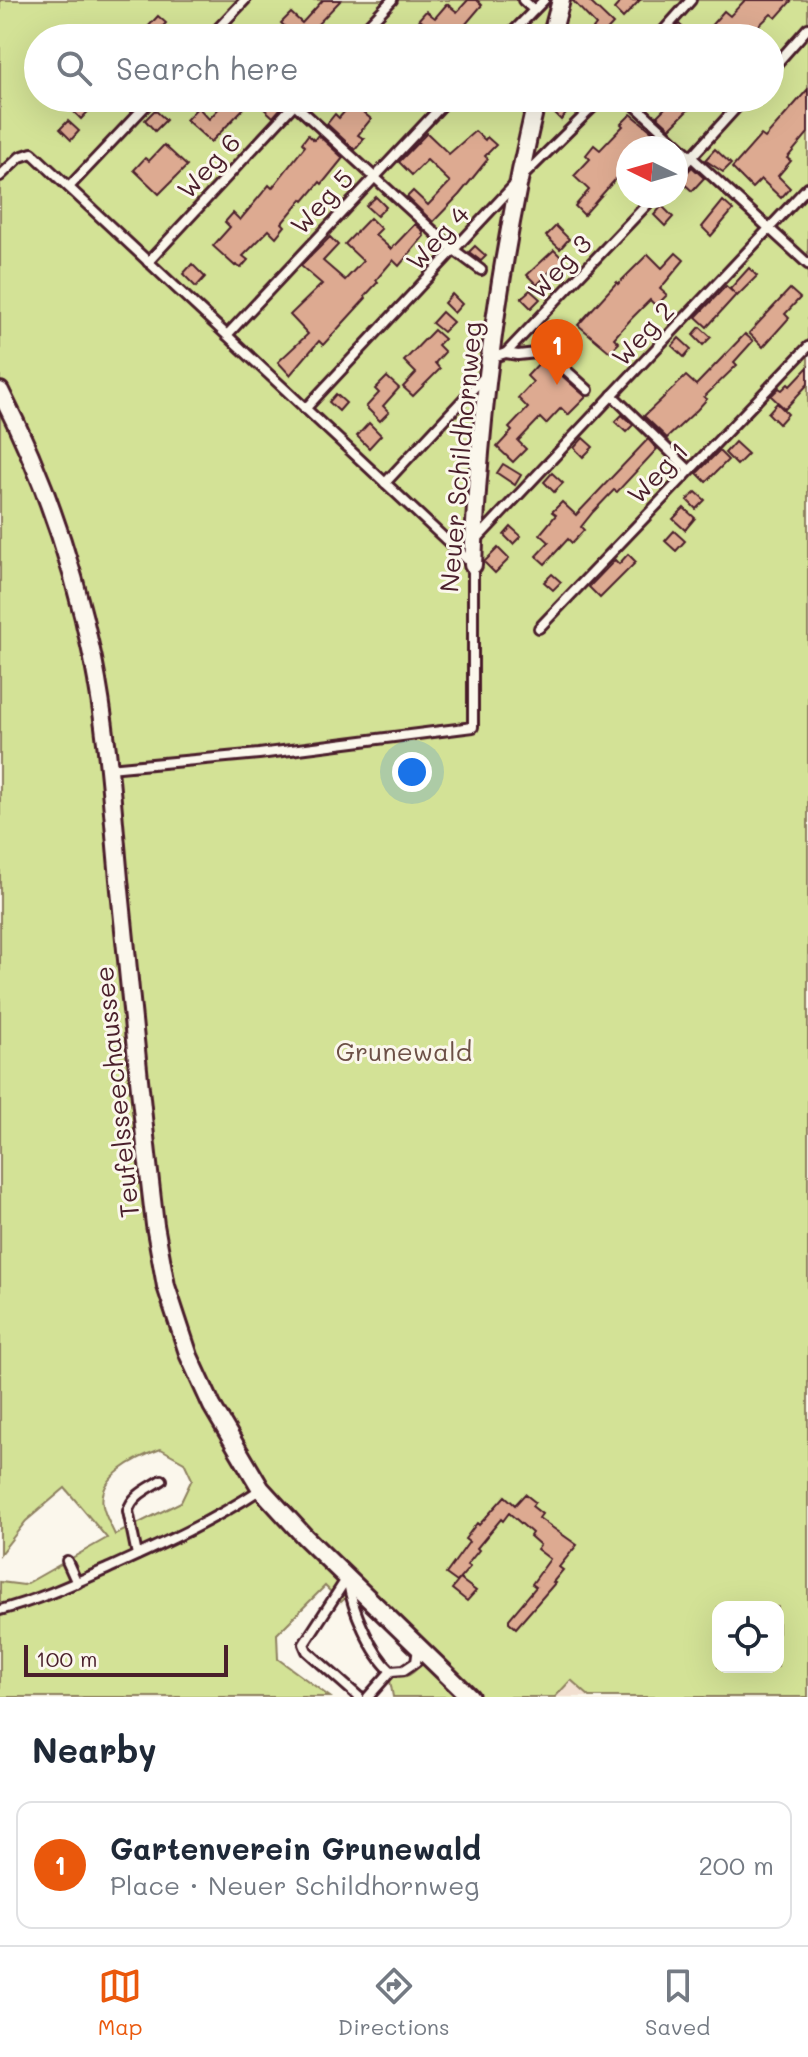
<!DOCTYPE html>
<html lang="en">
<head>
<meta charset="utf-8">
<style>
	body { margin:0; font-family:Mali,sans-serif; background:#f2f2f3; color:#1f2937 }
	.controls { position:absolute; right:24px; bottom:24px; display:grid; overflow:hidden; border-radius:16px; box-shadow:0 8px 32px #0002 }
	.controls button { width:72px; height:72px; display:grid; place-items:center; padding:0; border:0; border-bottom:2px solid #e0e1e3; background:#fff; color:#1f2937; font:40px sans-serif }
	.compass { position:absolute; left:616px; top:136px; width:72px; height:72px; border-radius:50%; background:#fff; box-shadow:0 8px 32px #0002; rotate:275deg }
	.scale { position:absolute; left:24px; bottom:20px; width:204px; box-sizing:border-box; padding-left:8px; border:4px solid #4a1f2b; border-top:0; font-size:22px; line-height:28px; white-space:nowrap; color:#4a1f2b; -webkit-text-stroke:6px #fbf7ec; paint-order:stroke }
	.you { position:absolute; left:412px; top:772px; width:28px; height:28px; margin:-20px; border:6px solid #fff; border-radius:50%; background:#1a73e8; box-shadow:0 0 0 12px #1a73e833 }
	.badge { display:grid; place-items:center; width:52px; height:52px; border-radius:50%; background:#ea580c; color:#fff; font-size:26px; font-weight:700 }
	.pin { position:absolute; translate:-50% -66px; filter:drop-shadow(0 2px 4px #0008) }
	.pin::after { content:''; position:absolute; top:42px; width:28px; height:24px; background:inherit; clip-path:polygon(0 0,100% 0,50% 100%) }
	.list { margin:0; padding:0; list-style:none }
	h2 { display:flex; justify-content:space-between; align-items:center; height:104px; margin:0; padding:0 32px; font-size:34px }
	h2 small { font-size:26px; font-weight:400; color:#747a83 }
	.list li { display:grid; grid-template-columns:52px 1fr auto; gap:24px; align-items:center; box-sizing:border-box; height:128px; margin:0 16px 16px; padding:0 16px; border:2px solid #e0e1e3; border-radius:16px }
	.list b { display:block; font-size:30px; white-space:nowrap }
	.list p { margin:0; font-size:26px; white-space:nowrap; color:#747a83 }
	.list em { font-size:26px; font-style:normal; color:#747a83 }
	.icon { flex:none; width:44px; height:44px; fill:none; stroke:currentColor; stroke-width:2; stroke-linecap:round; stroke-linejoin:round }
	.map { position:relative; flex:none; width:808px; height:1697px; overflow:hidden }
	.search { position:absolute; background:#fff; box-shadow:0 8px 32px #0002; left:24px; right:24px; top:24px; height:88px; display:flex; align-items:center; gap:20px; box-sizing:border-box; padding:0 28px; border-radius:44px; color:#747a83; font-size:30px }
	.sheet { height:248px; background:#fff }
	nav { display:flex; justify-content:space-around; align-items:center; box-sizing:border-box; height:112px; border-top:2px solid #e0e1e3; background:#fff; font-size:22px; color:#747a83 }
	nav a { display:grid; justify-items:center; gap:4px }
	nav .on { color:#ea580c }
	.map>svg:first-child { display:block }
	.built { fill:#f2e0d1 }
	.green { fill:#d3e296; stroke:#8e8060; stroke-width:2; fill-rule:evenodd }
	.building { fill:#ddaa91; stroke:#4a1f2b; stroke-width:2 }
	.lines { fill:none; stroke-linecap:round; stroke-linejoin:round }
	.lane-casing { stroke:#4a1f2b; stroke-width:14 }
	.street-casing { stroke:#4a1f2b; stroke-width:22 }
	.lane { stroke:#fbf7ec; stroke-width:8 }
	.street { stroke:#fbf7ec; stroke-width:16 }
	.labels { text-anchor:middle; stroke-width:6; stroke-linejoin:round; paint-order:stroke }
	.street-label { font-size:26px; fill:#4a1f2b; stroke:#fbf7ec }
	.park-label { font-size:26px; fill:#6c5046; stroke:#fbf7ec }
</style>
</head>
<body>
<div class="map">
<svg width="808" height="1697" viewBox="0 0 808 1697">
	<rect width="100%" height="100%" fill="#fbf7ec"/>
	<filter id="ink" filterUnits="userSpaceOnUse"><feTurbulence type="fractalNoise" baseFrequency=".0125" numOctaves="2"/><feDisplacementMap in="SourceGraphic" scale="16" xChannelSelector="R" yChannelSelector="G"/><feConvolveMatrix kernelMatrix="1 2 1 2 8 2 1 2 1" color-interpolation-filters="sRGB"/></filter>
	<g filter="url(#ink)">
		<path class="built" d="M571,1680l19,17h-35z"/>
		<path class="green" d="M0,0h808v1697h-218l-19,-17 -16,17h-162l-4,-22c15,5 27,0 33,-15l-71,-67 -10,9 -16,-16 -48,48 1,25 52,38h-330v-115l24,3 83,-47 -42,-50 -39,33 -26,33zM38,38h732v60h-732zM628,148h48v48h-48zM161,1449l23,13 8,17 -11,23 -66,33c-4,-9 -10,-19 -12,-29 -6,-30 35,-49 58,-57zM718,1607h60v60h-60z"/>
		<g class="building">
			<path d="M323,0h18l-27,28 2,3 -7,7h-12l-16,-15 10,-10 11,10z"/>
			<path d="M468,0h9l5,5 -28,33h-12l-23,-19 7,-8 9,7 12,-14 10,8z"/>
			<path d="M572,0h16l25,24 -12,13 -8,-8 3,-4z"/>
			<path d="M622,0h18l-17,18 -9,-9z"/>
			<path d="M745,0h47l-16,18 -5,-4 -25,24h-46l24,-27 6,5z"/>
			<path d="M158,16l8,7 -12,13 -8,-7z"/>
			<path d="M679,24l15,14h-28z"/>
			<path d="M808,89v44l-21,25 4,3 -13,15 12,12 -9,10 -20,-19 -9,9 -20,-20 29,-33 4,3z"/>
			<path d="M85,98h16l-20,21 -8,-8z"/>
			<path d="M233,98h7l7,7 -36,37 -25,-22 12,-13 11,12 14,-15 2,3z"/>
			<path d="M271,98l10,10 -8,9 -11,-10z"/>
			<path d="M377,98h14l-11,13 -8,-7z"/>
			<path d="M675,98h14l6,5 -25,25 -13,-12z"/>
			<path d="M352,103l19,16 -13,16 6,4 -9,11 -28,-26 8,-10 4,4z"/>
			<path d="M561,103l8,7 -8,10 -8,-8z"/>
			<path d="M155,110l11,10 -11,11 -10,-11z"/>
			<path d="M631,114l28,23 -10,11h-21v17l-44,50 -9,-9 14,-16 -15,-14 16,-17 -4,-4 8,-10 6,5 23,-24 -2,-2z"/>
			<path d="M68,121l11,10 -8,9 -11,-11z"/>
			<path d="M475,131l10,9 2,-3 9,8 -11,11 3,3 -29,36 -26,27 -26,-25 6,-6 15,14 22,-23 -23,-22 -15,15 -13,-13 28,-29 22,21z"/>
			<path d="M308,135l6,5 4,-5 25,23 -21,26 -2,-2 -16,19 -2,-2 -20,24 3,3 -9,11 -7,-7 -26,26 5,4 -7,8 -5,-3 -1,1 -22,-20 17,-19 -5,-5 8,-9 7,7 29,-35 3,3 33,-42 -3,-3z"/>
			<path d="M164,145l23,21 -28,28 -25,-24 11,-12 4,3z"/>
			<path d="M715,149l16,15 -8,8 -18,-12z"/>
			<path d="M692,167l12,11 -12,13 -12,-11z"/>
			<path d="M376,197l10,10 -9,9 -11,-10z"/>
			<path d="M723,201l10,9 -22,26 -9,-9z"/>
			<path d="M662,206l11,11 -8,9 -11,-11z"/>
			<path d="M370,218l11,11 -6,6 16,14 24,-25 9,8 -2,2 2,2 -25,30 -6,-6 -17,20 2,2 -13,14 1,2 -43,47 -4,-4 -29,34 -12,-13 30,-28 -18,-19 32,-31 -21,-18 29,-29 8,8 -15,16 22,19 18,-19 -18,-17z"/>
			<path d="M556,226l13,13 -9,10 -14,-13z"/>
			<path d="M475,246l11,10 -5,5 -12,-9z"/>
			<path d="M554,250l12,12 -8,8 -4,-3 -17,18 -10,-10z"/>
			<path d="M676,253l8,7 -24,29 7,6 -11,11 -6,-6 -18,18 -18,20 5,5 -9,9 -32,-27 39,-43 1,2 30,-30 14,14z"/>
			<path d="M192,264l13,13 -9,10 -13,-13z"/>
			<path d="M749,268l8,8 -20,20 -7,-7z"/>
			<path d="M726,286l10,9 -29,32 -11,-10z"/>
			<path d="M790,289l10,9 -15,16 4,4 -26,29 -14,-14z"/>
			<path d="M530,290l10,9 -9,9 -10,-10z"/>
			<path d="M452,294l10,10 -8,9 -10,-10z"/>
			<path d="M442,312l11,10 -10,10 -11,-9z"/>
			<path d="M700,327l11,10 -8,8 -10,-10z"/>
			<path d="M434,330l10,9 -6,6 7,7 -10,11 5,6 -27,27 -10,-9 13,-14 -12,-12z"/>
			<path d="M745,334l8,7 -19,21 3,3 -33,32 3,2 -10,11 -30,28 -23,-22 42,-40 10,9z"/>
			<path d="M679,338l12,11 -7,8 -12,-11z"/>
			<path d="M543,359l43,38 -18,18 -7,-7 -15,16 -6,-6 -22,23 8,8 -13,13 -16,-15 15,-16 -3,-3 19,-20 -10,-10 15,-16 -6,-6z"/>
			<path d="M808,367v17l-23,25 -14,-13 8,-8 3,2 6,-6 2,2z"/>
			<path d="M387,377l12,11 -16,18 6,6 -9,9 -14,-14 13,-14 -4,-4z"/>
			<path d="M336,394l10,9 -7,8 -10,-9z"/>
			<path d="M777,403l11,11 -9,10 -11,-11z"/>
			<path d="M622,415l11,10 -7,7 -11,-10z"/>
			<path d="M369,423l12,12 -12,13 -12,-12z"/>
			<path d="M583,438l10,9 -10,10 -9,-9z"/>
			<path d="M648,439l9,10 -40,43 -3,-2 -21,22 -12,15 3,3 -12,13 -4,-4 -23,25 -9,-8 13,-14 -9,-8 16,-19 -4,-3 10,-10 14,13z"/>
			<path d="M735,442l13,12 -11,11 -12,-12z"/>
			<path d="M719,451l9,9 -22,22 -9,-9z"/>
			<path d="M503,464l18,11 -6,10 -18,-12z"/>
			<path d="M552,473l11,10 -9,9 -10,-10z"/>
			<path d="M696,492l9,8 -9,9 -9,-9z"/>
			<path d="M684,508l11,10 -10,12 -12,-11z"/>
			<path d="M511,527l10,9 -8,8 -9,-9z"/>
			<path d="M674,531l11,10 -9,10 -11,-10z"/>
			<path d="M498,548l11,11 -14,14 -11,-11z"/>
			<path d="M628,554l8,8 -36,36 -11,-11 26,-27 4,4z"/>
			<path d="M552,574l9,8 -8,8 -9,-8z"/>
			<path d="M525,1494l10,8 -3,4 10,8 -3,4 38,27 -18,22 4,3 -10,12 2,1 -39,45 -7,-6v-3l27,-32 -4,-3 18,-25 -13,-10 3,-4 -10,-9 2,-3 -23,-20 -6,8 -2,-2 -24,29 2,2 -12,15 3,2 -13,15 -11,-8 23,-32 -4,-3 12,-16 2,2 26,-29 10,9z"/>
			<path d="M460,1579l16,12 -9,10 -15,-12z"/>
		</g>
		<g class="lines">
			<g class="lane-casing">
				<g id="lane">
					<path d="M523,0l11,10"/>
					<path d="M209,38l36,-38"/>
					<path d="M356,38l36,-38"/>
					<path d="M507,38l37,-38"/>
					<path d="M657,38l34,-38"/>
					<path d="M770,71l38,-43"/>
					<path d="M288,98l166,152 27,20"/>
					<path d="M627,98l181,166"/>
					<path d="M676,174l69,-76"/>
					<path d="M0,176l20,-19 12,-4 441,412v162l-214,27 -150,14"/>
					<path d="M69,187l84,-89"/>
					<path d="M148,262l152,-164"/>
					<path d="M227,335l222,-237"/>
					<path d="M506,353l12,2 28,-3 42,38"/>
					<path d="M490,358l16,-5 149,-157"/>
					<path d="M612,395l77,75"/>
					<path d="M305,409l214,-229 83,-82"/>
					<path d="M385,483l101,-108"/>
					<path d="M477,539l331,-352"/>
					<path d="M539,628l269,-281"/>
					<path d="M137,1555l-9,-44c4,-16 20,-22 34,-31"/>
					<path d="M67,1561l10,22"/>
					<path d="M347,1578l-43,66 3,7 52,46"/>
					<path d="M348,1582c4,27 23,71 43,89l13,-1 12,-8 2,-14"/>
					<path d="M0,1610c38,-10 73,-26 109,-42 53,-24 104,-47 152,-79"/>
					<path d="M368,1697l23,-26"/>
				</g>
			</g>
			<g class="street-casing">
				<g id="street">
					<path d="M551,38l10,-38"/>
					<path d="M0,391c43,84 74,175 93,268 16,79 20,161 28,241 11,108 21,217 34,325l11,61 23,70 23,50 49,83 44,48 165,160"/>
					<path d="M473,565c6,-156 28,-314 64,-467"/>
				</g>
			</g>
			<use href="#lane" class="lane"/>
			<use href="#street" class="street"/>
		</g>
	</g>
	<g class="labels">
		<g class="street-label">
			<text transform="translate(209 166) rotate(-47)" y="9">Weg 6</text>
			<text transform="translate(322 202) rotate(-47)" y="9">Weg 5</text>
			<text transform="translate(438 238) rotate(-47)" y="9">Weg 4</text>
			<text transform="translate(560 267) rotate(-46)" y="9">Weg 3</text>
			<text transform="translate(643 334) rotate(-47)" y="9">Weg 2</text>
			<text transform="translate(461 457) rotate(-85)" y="9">Neuer Schildhornweg</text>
			<text transform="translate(658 473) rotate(-46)" y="9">Weg 1</text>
			<text transform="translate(117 1092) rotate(-96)" y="9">Teufelsseechaussee</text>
		</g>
		<g class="park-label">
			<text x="404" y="1061">Grunewald</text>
		</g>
	</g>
</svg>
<div class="controls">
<button><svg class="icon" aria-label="locate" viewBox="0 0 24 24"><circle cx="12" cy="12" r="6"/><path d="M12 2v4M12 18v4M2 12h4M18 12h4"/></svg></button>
</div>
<svg class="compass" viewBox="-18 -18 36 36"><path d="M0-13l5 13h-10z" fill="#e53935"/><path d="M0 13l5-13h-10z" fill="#747a83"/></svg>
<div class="scale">100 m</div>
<div class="you"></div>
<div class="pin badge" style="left:557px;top:385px">1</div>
<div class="search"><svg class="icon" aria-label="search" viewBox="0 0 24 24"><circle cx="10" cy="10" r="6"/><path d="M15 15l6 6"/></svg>Search here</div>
</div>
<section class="sheet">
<h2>Nearby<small></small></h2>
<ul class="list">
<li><span class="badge">1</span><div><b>Gartenverein Grunewald</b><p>Place · Neuer Schildhornweg</p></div><em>200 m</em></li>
</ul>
</section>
<nav>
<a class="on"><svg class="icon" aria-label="map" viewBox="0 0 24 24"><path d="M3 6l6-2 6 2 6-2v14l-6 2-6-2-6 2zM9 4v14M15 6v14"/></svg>Map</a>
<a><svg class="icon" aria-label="directions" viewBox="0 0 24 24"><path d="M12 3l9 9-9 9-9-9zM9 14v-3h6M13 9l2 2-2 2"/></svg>Directions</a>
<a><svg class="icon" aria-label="saved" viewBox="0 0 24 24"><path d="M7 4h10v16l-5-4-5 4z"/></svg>Saved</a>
</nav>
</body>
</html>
